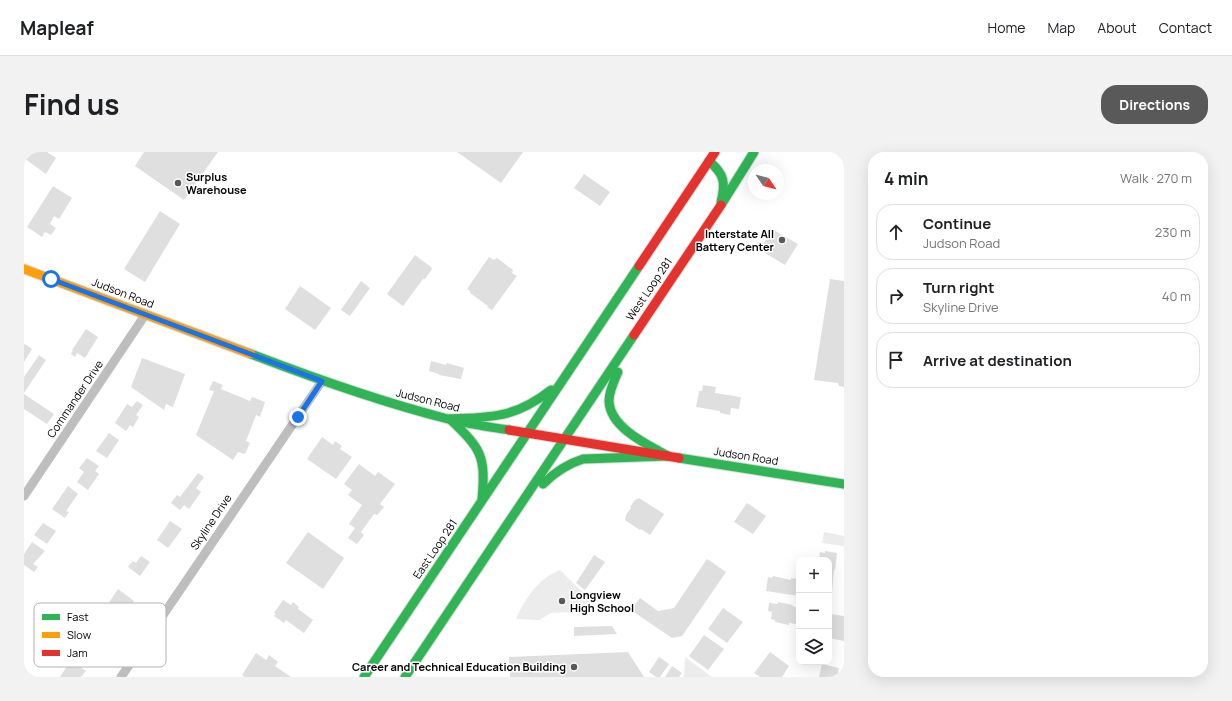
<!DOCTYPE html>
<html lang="en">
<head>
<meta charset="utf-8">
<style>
	body { margin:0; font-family:Manrope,sans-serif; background:#f2f2f2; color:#202124 }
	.controls { position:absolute; right:12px; bottom:12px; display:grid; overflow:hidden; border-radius:8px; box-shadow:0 4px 16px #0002 }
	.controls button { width:36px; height:36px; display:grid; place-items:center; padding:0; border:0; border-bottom:1px solid #e0e0e0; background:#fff; color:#202124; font:20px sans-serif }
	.compass { position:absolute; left:724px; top:12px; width:36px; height:36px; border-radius:50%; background:#fff; box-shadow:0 4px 16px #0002; rotate:125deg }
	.stop { position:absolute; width:12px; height:12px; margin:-9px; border:3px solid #1a73e8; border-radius:50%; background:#fff }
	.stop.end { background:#1a73e8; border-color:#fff; box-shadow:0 1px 4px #0008 }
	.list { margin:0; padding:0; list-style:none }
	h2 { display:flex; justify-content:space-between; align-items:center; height:52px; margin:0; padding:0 16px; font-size:17px }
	h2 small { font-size:13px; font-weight:400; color:#757577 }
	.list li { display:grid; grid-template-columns:26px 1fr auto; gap:12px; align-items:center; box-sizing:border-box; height:56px; margin:0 8px 8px; padding:0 8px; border:1px solid #e0e0e0; border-radius:16px }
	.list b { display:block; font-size:15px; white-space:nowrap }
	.list p { margin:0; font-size:13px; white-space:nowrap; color:#757577 }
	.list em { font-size:13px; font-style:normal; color:#757577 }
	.icon { flex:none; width:22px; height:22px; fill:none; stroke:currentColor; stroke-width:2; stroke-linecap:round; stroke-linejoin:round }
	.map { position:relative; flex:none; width:820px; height:525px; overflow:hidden; border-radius:16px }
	header { display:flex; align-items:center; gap:24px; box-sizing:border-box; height:56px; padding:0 20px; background:#fff; border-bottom:1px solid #e0e0e0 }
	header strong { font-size:19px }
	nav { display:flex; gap:22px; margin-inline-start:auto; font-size:14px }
	.intro { display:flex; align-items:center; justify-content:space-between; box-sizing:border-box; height:96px; padding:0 24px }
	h1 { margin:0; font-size:28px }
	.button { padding:10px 18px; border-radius:16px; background:#595959; color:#fff; font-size:14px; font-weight:700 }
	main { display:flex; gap:24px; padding:0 24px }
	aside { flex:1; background:#fff; border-radius:16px; box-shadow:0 4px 16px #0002 }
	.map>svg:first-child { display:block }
	.green { fill:#ececec }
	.building { fill:#dfdfdf }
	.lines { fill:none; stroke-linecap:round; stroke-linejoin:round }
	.fast-casing { stroke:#dbdbdb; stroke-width:11 }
	.slow-casing { stroke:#dbdbdb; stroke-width:11 }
	.jam-casing { stroke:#dbdbdb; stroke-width:11 }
	.street { stroke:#bebebe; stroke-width:9 }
	.fast { stroke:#30b455; stroke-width:9 }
	.slow { stroke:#ff9f0a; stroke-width:9 }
	.jam { stroke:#e5322d; stroke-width:9 }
	.route { stroke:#1a73e8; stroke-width:5 }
	.poi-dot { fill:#595959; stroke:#fff; stroke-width:1.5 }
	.labels { text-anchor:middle; stroke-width:3; stroke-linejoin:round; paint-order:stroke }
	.poi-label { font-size:11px; font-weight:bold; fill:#000; stroke:#fff; text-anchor:start }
	.street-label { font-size:11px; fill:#000; stroke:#fff }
	.key { fill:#fff; stroke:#b2b2b2; stroke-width:1 }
	.key-label { font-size:11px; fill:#000 }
</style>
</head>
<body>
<header>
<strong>Mapleaf</strong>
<nav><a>Home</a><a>Map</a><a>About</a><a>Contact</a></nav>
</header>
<div class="intro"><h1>Find us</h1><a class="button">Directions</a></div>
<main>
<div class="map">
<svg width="820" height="525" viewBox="0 0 820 525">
	<rect width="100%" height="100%" fill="#fff"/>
	<g class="green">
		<path d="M800,380l20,4v10l-22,-3z"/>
		<path d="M536,418l19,19 8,6 2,6 -13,11 -25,1 -12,7 -23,-1c10,-22 22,-40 44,-49z"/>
		<path d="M661,505l27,20h-29l1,-2z"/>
	</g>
	<g class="building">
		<path d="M1,0h22l9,6 -10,16 -22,-16z"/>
		<path d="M120,0h74l-34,48 -49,-34z"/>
		<path d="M433,0h66l-22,31z"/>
		<path d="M560,22l26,18 -10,14 -26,-18z"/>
		<path d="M29,34l19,12 -13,21 -5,-3 -4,8 6,4 -5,7 -6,-3 -3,5 -15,-10z"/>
		<path d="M136,59l20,13 -35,58 -21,-13z"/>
		<path d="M748,77l26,15 -13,21 -25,-15z"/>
		<path d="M391,103l16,12 1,2 -7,10h-2l-20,27 -16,-12z"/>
		<path d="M465,105l5,3 3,-2 16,12 -1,3 5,3 -25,34 -5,-3 1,-1 -18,-13v-2l-3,-2z"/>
		<path d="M806,127l14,2v106l-5,-1 -1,-3 -24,-3z"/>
		<path d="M337,129l9,7 -20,28 -9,-6z"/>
		<path d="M276,134l31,22 -16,22 -30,-21z"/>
		<path d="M62,177l12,8 -13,21 -8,-5 -2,4 -4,-3 2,-4h-1z"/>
		<path d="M1,192l7,5 -8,13v-17z"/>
		<path d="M15,203l7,5 -22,33v-16z"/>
		<path d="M118,206l43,16 -12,33 -7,-3 -2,6 -33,-23z"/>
		<path d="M407,209l15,4 1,-2 17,5 -3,11 -22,-4v-1l-10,-3z"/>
		<path d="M189,229l10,4 -2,4 29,12 2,-4 13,5 -5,15 -4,-2 -10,26 4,2 -5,11 -7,-2 -5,8 -37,-25 18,-44 -5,-1z"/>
		<path d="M679,233l13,2 -1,6 26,4 -2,12 -8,-1 -1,7 -10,-2v-2l-24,-4 3,-16h3z"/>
		<path d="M0,242l30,20 -7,10 -23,-15z"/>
		<path d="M113,249l6,4 -7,10 3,2 -6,10 -3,-2 -4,6 -11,-8 12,-19 5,3z"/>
		<path d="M85,281l10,7 -12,18 -11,-7z"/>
		<path d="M298,285l11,8 2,-4 7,5 -2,3 12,8 -16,22 -29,-20z"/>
		<path d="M63,306l12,8 -4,5 4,3 -11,16 -11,-8 7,-10 -5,-4z"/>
		<path d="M335,312l16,12 3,-4 17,12 -15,20 4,3 -7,8 -3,-1 -13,18 3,3 -7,9 -9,-6 7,-10 -6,-4 13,-19 -14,-10 4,-5 -8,-6z"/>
		<path d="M174,321l6,4 -8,11 5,4 -12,17 -5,-4 -4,5 -9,-7 6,-8 3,2z"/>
		<path d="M44,334l10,8 -12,17 3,1 -4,6 -13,-9z"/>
		<path d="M615,346l25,16 -14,21 -9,-6 -1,1 -15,-10 1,-5 5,-7 -1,-1 5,-7z"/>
		<path d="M723,351l19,13 -13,18 -19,-12z"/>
		<path d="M146,369l12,8 -14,19 -11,-8z"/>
		<path d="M19,371l13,8 -9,13 -13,-9z"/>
		<path d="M284,380l36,26 -21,31 -37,-26z"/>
		<path d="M8,390l13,9 -12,13 5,3 -4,5 -10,-7v-11z"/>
		<path d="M801,399l12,2 -2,17h-1l-2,22h-2v3l-1,-35h-10l1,-8 5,1z"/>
		<path d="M570,403l11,7 -20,28 -9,-7z"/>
		<path d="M117,404l9,6 -10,14 -12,-9 5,-6 3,2z"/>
		<path d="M683,407l19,13 -44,64 -10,2 -41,-28 9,-12 18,13 16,-3z"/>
		<path d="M749,424l18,4v-2l8,1v17l-33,-5 2,-14 4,1z"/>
		<path d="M94,437l16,12 -7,11 -6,-4 -4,7 -11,-8z"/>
		<path d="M259,448l8,5 2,-3 6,5 -1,2 15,11 -9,13 -18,-13 -2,3 -10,-7 2,-2 -2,-1z"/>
		<path d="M754,450l15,3 -1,1 7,2v19l-3,-1v-2l-7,-1v2l-14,-3v-2l-4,-1 1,-7 -4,-1 1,-8 9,1z"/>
		<path d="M699,456l20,14 -16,21 -19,-14z"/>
		<path d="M806,462l14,2v25l-15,-3z"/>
		<path d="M588,474l5,8 -43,2v-9z"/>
		<path d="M680,483l20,14 -16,21 -19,-14z"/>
		<path d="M604,500l16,25h-134l-1,-20z"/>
		<path d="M746,500l19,14 -7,11h-22l-6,-4z"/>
		<path d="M232,501l10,7 3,-5 9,7 -3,4 16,11h-46l-3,-2z"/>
		<path d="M635,505l10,7 -9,13h-4l-7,-5z"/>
		<path d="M47,508l15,11 -5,6h-21z"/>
		<path d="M798,512l17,4 -2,9h-18z"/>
		<path d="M648,514l10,7 -3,4h-14z"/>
	</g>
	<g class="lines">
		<g class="fast-casing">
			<g id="fast">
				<path d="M685,9c15,13 17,21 12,41"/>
				<path d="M697,53l33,-53"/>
				<path d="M227,202c65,25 130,48 197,65 20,5 41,8 61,11"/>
				<path d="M594,220c-4,9 -9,19 -9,29 1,27 39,44 59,55"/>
				<path d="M426,267c43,-2 65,-1 101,-29"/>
				<path d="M426,267c31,30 36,36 32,80"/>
				<path d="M655,306l165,26"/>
				<path d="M519,332c12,-12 24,-20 40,-25l85,-3"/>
				<path d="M340,525l275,-411"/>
				<path d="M381,525l229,-342"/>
			</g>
		</g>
		<g class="slow-casing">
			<path id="slow" d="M0,117l227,85"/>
		</g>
		<g class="jam-casing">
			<g id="jam">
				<path d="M615,114l76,-114"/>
				<path d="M610,183l87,-130"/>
				<path d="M485,278l170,28"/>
			</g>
		</g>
		<g class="street">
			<path d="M0,344l121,-181"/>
			<path d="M97,525l201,-296"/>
		</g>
		<use href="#fast" class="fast"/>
		<use href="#slow" class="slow"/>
		<use href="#jam" class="jam"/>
	</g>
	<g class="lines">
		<path class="route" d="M27,127l271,102 -24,36"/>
	</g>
	<g class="poi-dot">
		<circle cx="154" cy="31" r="4"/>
		<circle cx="758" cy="88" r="4"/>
		<circle cx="538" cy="449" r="4"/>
		<circle cx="550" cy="515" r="4"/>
	</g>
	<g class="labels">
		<g class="poi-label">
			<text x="162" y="29">Surplus<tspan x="162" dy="13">Warehouse</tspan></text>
			<text x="750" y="86" text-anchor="end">Interstate All<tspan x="750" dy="13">Battery Center</tspan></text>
			<text x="546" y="447">Longview<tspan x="546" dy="13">High School</tspan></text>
			<text x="542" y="519" text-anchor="end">Career and Technical Education Building</text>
		</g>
		<g class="street-label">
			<text transform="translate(625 137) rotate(-56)" y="4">West Loop 281</text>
			<text transform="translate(99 141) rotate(21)" y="4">Judson Road</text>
			<text transform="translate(51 247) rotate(-56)" y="4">Commander Drive</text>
			<text transform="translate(404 248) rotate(14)" y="4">Judson Road</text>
			<text transform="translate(722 304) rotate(9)" y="4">Judson Road</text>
			<text transform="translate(187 370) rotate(-56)" y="4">Skyline Drive</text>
			<text transform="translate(411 397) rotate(-56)" y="4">East Loop 281</text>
		</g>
	</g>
	<rect x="10" y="451" width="132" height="64" rx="6" class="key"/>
	<rect x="18" y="462" width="18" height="6" fill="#30b455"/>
	<rect x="18" y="480" width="18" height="6" fill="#ff9f0a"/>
	<rect x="18" y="498" width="18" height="6" fill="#e5322d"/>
	<g class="key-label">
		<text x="43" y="469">Fast</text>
		<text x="43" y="487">Slow</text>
		<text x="43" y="505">Jam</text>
	</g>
</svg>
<div class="controls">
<button>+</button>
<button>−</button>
<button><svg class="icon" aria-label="layers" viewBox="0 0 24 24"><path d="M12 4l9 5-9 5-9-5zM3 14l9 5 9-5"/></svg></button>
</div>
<svg class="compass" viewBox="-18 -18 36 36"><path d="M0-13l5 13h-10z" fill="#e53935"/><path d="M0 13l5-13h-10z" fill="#757577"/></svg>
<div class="stop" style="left:27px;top:127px"></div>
<div class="stop end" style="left:274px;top:265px"></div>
</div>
<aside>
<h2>4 min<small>Walk · 270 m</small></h2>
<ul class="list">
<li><svg class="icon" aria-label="ahead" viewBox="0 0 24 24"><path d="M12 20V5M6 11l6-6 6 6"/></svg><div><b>Continue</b><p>Judson Road</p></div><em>230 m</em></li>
<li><svg class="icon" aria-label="right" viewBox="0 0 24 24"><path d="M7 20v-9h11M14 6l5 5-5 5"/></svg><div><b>Turn right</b><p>Skyline Drive</p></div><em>40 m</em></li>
<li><svg class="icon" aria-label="arrive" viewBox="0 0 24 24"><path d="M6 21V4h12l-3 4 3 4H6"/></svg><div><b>Arrive at destination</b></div></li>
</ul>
</aside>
</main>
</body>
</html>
